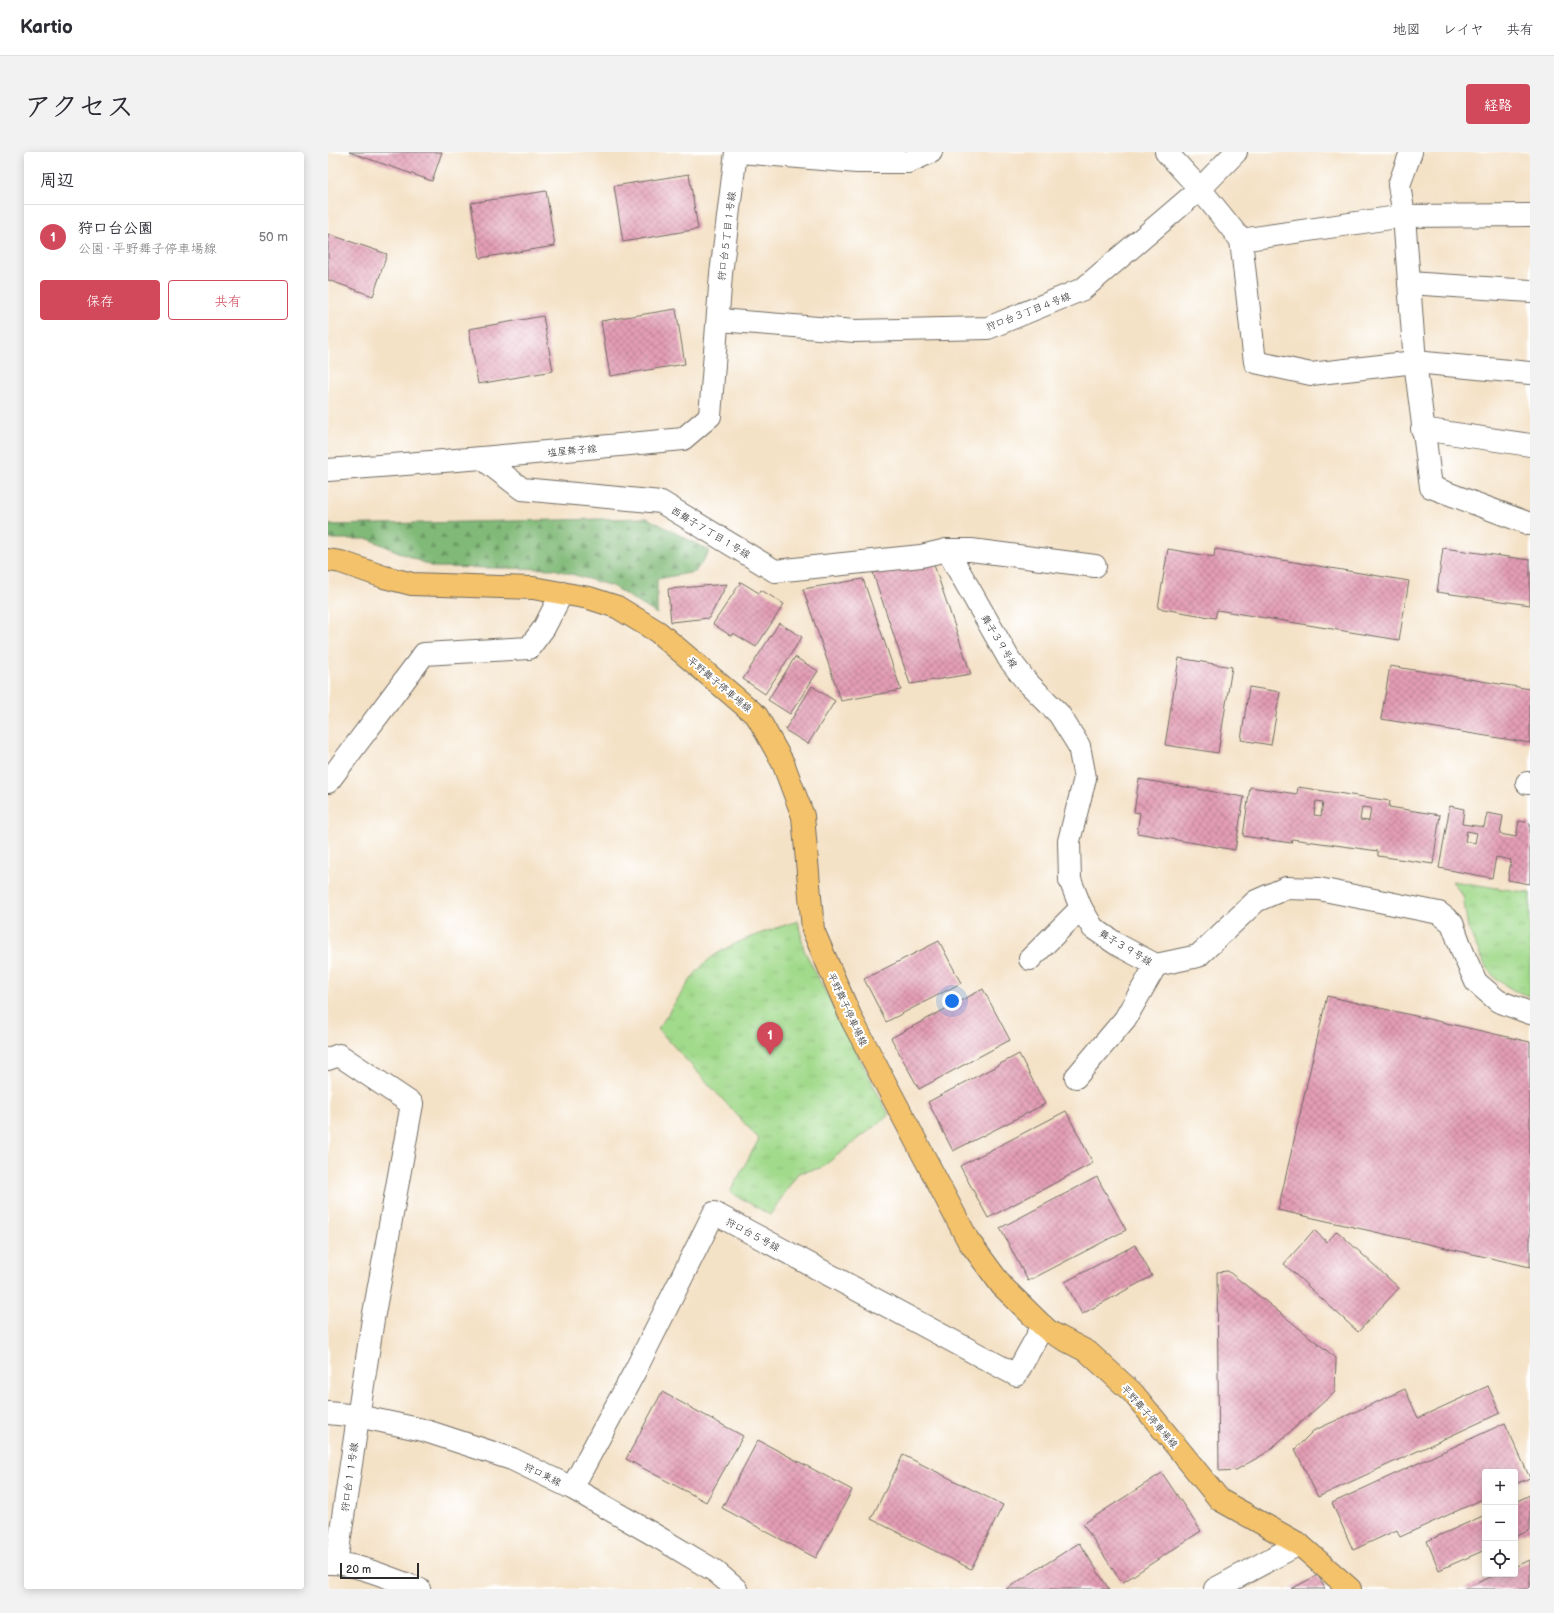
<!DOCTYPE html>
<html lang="ja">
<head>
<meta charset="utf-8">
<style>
	body { margin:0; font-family:"Balsamiq Sans","Klee One",sans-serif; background:#f2f2f3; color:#2b2b33 }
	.controls { position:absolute; right:12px; bottom:12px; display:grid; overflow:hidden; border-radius:4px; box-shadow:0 2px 10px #0003 }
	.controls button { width:36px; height:36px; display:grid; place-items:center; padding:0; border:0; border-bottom:1px solid #e1e1e2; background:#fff; color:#2b2b33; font:20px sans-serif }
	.scale { position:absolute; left:12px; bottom:10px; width:79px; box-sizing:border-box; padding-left:4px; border:2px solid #2b2b2b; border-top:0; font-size:11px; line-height:14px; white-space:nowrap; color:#2b2b2b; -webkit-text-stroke:3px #fff; paint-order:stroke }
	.you { position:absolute; left:624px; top:849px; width:14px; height:14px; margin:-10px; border:3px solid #fff; border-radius:50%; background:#1a73e8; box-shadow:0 0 0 6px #1a73e833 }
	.badge { display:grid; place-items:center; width:26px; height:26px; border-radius:50%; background:#d1495b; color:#fff; font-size:13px; font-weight:700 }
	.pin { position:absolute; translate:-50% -33px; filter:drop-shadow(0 1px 2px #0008) }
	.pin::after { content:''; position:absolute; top:21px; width:14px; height:12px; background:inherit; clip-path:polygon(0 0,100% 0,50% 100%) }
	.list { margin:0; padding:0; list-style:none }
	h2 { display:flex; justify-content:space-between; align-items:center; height:52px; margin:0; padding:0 16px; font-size:17px }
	h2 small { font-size:13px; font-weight:400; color:#7c7c81 }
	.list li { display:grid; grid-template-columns:26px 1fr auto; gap:12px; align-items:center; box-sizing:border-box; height:64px; padding:0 16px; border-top:1px solid #e1e1e2 }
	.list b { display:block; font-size:15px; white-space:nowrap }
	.list p { margin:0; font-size:13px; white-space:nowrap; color:#7c7c81 }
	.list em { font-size:13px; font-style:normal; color:#7c7c81 }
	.actions { display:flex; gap:8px; padding:12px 16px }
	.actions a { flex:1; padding:9px 0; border:1px solid #d1495b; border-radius:4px; text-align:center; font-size:14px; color:#d1495b }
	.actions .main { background:#d1495b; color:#fff }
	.icon { flex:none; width:22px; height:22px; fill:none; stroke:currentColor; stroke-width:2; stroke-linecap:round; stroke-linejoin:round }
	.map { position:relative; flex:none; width:1202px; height:1437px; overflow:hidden; border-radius:4px }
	header { display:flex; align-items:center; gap:24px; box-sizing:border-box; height:56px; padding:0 20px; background:#fff; border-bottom:1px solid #e1e1e2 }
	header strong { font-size:19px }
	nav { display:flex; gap:22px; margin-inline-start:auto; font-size:14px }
	.intro { display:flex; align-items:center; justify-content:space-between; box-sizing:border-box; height:96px; padding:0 24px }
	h1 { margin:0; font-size:28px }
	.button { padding:10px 18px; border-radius:4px; background:#d1495b; color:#fff; font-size:14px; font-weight:700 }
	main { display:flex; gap:24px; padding:0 24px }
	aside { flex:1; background:#fff; border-radius:4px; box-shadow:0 2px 10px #0003 }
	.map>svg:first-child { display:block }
	.forest { fill:url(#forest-firs); stroke:#567252 }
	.park { fill:url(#park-tufts); stroke:#66825c }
	.building { fill:url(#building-cross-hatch); fill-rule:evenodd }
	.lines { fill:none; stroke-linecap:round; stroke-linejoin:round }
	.minor-casing { stroke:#716b62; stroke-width:24 }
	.major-casing { stroke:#716b62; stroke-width:24 }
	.minor { stroke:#fff; stroke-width:22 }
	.major { stroke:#f4c26a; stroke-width:22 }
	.labels { text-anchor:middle; stroke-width:4; stroke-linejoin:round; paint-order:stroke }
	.street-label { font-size:10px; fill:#2b2b2b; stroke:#fff }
</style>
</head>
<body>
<header>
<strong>Kartio</strong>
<nav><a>地図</a><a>レイヤ</a><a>共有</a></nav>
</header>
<div class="intro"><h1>アクセス</h1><a class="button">経路</a></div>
<main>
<aside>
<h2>周辺<small></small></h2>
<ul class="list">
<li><span class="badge">1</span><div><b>狩口台公園</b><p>公園 · 平野舞子停車場線</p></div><em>50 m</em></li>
</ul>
<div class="actions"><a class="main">保存</a><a>共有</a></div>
</aside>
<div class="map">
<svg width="1202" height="1437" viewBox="0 0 1202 1437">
	<defs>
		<pattern id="forest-firs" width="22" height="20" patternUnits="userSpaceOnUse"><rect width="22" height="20" fill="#81ba78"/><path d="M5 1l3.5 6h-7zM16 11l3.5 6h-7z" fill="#6a9763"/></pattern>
		<pattern id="park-tufts" width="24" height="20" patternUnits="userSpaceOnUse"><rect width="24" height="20" fill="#a2da8c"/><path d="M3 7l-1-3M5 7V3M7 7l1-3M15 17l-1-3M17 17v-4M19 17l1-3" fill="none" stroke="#8cbb79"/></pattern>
		<pattern id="building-cross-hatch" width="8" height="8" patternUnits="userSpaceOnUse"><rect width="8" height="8" fill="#e39db5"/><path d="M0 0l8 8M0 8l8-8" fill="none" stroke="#b88093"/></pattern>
	</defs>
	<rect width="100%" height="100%" fill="#fff"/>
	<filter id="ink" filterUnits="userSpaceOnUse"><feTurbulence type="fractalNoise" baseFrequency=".025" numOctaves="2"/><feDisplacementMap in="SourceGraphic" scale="8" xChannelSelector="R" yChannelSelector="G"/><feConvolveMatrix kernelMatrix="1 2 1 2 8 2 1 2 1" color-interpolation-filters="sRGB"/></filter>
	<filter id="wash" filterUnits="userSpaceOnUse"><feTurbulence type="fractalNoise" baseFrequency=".012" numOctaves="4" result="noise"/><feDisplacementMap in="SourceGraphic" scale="16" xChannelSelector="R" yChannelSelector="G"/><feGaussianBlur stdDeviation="0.9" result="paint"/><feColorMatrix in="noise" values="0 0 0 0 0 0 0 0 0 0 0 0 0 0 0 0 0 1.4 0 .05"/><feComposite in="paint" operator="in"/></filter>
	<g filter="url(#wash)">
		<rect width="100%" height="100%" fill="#f4e2c7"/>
		<path class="forest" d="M319,366l63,33 -15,21 -38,7v35l-45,-28 -58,-17 -121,-2 -64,-28h-41v-14z"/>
		<g class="park">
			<path d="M1124,729l78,12v103l-17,-6 -17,-11 -10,-12 -18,-39 -5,-32z"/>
			<path d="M470,769l6,29 85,165 -68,53 -23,5 -28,42 -40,-23 29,-53 -101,-110c13,-19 29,-47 44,-63 22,-23 66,-35 96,-45z"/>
		</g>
		<g id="blocks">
			<g class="building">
				<path d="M21,0h93l-10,29z"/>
				<path d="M361,22l9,55 -75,13 -9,-56z"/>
				<path d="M218,39l9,55 -75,12 -9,-55z"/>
				<path d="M0,82l59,20 -14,42 -45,-16z"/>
				<path d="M348,157l9,55 -75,12 -9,-55z"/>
				<path d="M215,164l10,55 -75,13 -9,-55z"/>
				<path d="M1115,396l87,12v45l-93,-13z"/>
				<path d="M840,397l46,8 1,-8 194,32 -10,59 -182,-30 -2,8 -57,-10z"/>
				<path d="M605,410l38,112 -61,10 -37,-111z"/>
				<path d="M535,427l38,111 -60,11 -38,-112z"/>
				<path d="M413,430l18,11 2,-3 23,14 -28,43 -23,-14 -2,3 -18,-12z"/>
				<path d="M399,432l-18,34 -38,4 -3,-33z"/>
				<path d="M451,471l23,14 -37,57 -22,-15z"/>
				<path d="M467,505l23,14 -28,43 -22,-14z"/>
				<path d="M851,506l53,9 -14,86 -53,-8z"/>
				<path d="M1062,514l140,23v54l-149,-24z"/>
				<path d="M484,534l23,15 -27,43 -23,-14z"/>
				<path d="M921,535l31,5 -9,53 -30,-5z"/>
				<path d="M811,627l105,18 -9,53 -98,-17 3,-20 -6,-1z"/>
				<path d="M922,635l47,7 1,-7 92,14 -1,6 51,8 -7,49 -55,-8v-5l-86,-12 -1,4 -48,-7zM988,649l7,1 -2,14 -7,-1zM1034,655l9,1 -2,13 -9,-1z"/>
				<path d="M1122,654l14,3 -2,15 22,3 3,-14 16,3 -3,18 16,3 3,-16 11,2v61l-22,-4 3,-20 -15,-3 -4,21 -53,-10zM1139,679l10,2 -2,10 -10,-2z"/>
				<path d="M611,789l22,42 -75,39 -22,-43z"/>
				<path d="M655,837l27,51 -91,49 -28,-51z"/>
				<path d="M999,844l203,46v225l-252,-57z"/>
				<path d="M691,902l26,50 -92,47 -25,-49z"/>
				<path d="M738,959l27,52 -105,55 -28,-52z"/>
				<path d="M769,1025l29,53 -98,51 -28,-53z"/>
				<path d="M986,1078l13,12 10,-11 62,57 -41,44 -74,-68z"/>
				<path d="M807,1093l17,31 -70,38 -17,-32z"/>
				<path d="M900,1119l108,87 -1,34 -69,61 -30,17 -17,1 -2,-199z"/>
				<path d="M1160,1234l12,27 -182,84 -23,-48 18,-18 92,-42 13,29z"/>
				<path d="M334,1240l81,44 -37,66 -80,-43z"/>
				<path d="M1177,1271l25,55 -15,6v-12h-30v26l-85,39 -3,-7 -44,20 -21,-47z"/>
				<path d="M430,1288l94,50 -36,68 -94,-50z"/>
				<path d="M575,1303l100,50 -32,64 -100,-50z"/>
				<path d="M834,1321l39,58 -79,52 -39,-59z"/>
				<path d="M1202,1343v35l-15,7v-35z"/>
				<path d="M1157,1363v35l-46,20 -12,-29z"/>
				<path d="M751,1391l30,46h-103z"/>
				<path d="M1202,1408v29h-67l35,-15h17v-7z"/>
				<path d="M990,1423l7,14h-34z"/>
			</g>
		</g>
	</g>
	<g filter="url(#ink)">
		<use href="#blocks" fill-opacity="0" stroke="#716b62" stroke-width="1"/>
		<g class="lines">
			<g class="minor-casing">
				<g id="minor">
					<path d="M412,0l117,10h51l23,-10"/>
					<path d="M838,0l34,37 41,51 163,-24 126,-1"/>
					<path d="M1083,0l-12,33 5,31 11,146 16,125 99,37"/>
					<path d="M913,88l14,122 56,12 104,-12 115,11"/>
					<path d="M1081,131l121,8"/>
					<path d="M391,168l136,11 133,-3 95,-39 117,-100 36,-37"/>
					<path d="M1094,277l108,16"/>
					<path d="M154,306l40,31 139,13 114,69 146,-15 26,-6h24l124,16"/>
					<path d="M0,318l154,-12 201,-19 27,-23 11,-142 15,-122"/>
					<path d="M619,398l62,109 17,22 33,33 20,32 6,32 -16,63 1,39 11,28 12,20 25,17 38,20 42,-9 58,-55 30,-13 33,1 120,24 13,10 11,30 13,29 22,19 32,12"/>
					<path d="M0,630l96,-128 105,-6 15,-20 18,-35"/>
					<path d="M1199,631h3"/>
					<path d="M702,807l51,-51"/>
					<path d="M0,907l11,-4 73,49 -39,215 -37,244"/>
					<path d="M748,925l49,-58 31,-54"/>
					<path d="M0,1261l30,3 65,14 89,29 60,29 79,45 64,38 21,18"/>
					<path d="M244,1336l63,-117 79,-158 302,162 27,-49"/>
					<path d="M0,1411c26,-1 66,17 91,26"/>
					<path d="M887,1437l84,-45"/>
				</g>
			</g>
			<g class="major-casing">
				<path id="major" d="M0,408l13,2 43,15 28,7 121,4 56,10 28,9 41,25 99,84 26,47 20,53 10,114 39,90 116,220 34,46 41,40 7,6 38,20 45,41 87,107 79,44 51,45"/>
			</g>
			<use href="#minor" class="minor"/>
			<use href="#major" class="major"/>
		</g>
	</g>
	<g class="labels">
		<g class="street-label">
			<text transform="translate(398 84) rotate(-83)" y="4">狩口台５丁目１号線</text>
			<text transform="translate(700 159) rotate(-21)" y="4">狩口台３丁目４号線</text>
			<text transform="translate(244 298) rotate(-5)" y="4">塩屋舞子線</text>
			<text transform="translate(383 380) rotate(31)" y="4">西舞子７丁目１号線</text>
			<text transform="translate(672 489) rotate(59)" y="4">舞子３９号線</text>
			<text transform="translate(392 532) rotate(40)" y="4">平野舞子停車場線</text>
			<text transform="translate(798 795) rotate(31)" y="4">舞子３９号線</text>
			<text transform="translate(520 857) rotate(65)" y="4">平野舞子停車場線</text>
			<text transform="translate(425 1082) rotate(28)" y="4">狩口台５号線</text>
			<text transform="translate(822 1264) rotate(49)" y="4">平野舞子停車場線</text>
			<text transform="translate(215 1322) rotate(26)" y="4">狩口東線</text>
			<text transform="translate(21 1325) rotate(-82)" y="4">狩口台１１号線</text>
		</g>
	</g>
</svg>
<div class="controls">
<button>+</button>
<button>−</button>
<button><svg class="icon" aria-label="locate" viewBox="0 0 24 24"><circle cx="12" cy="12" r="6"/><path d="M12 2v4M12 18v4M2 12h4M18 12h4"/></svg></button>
</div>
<div class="scale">20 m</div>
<div class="you"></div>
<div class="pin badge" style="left:442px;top:903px">1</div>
</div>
</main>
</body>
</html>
